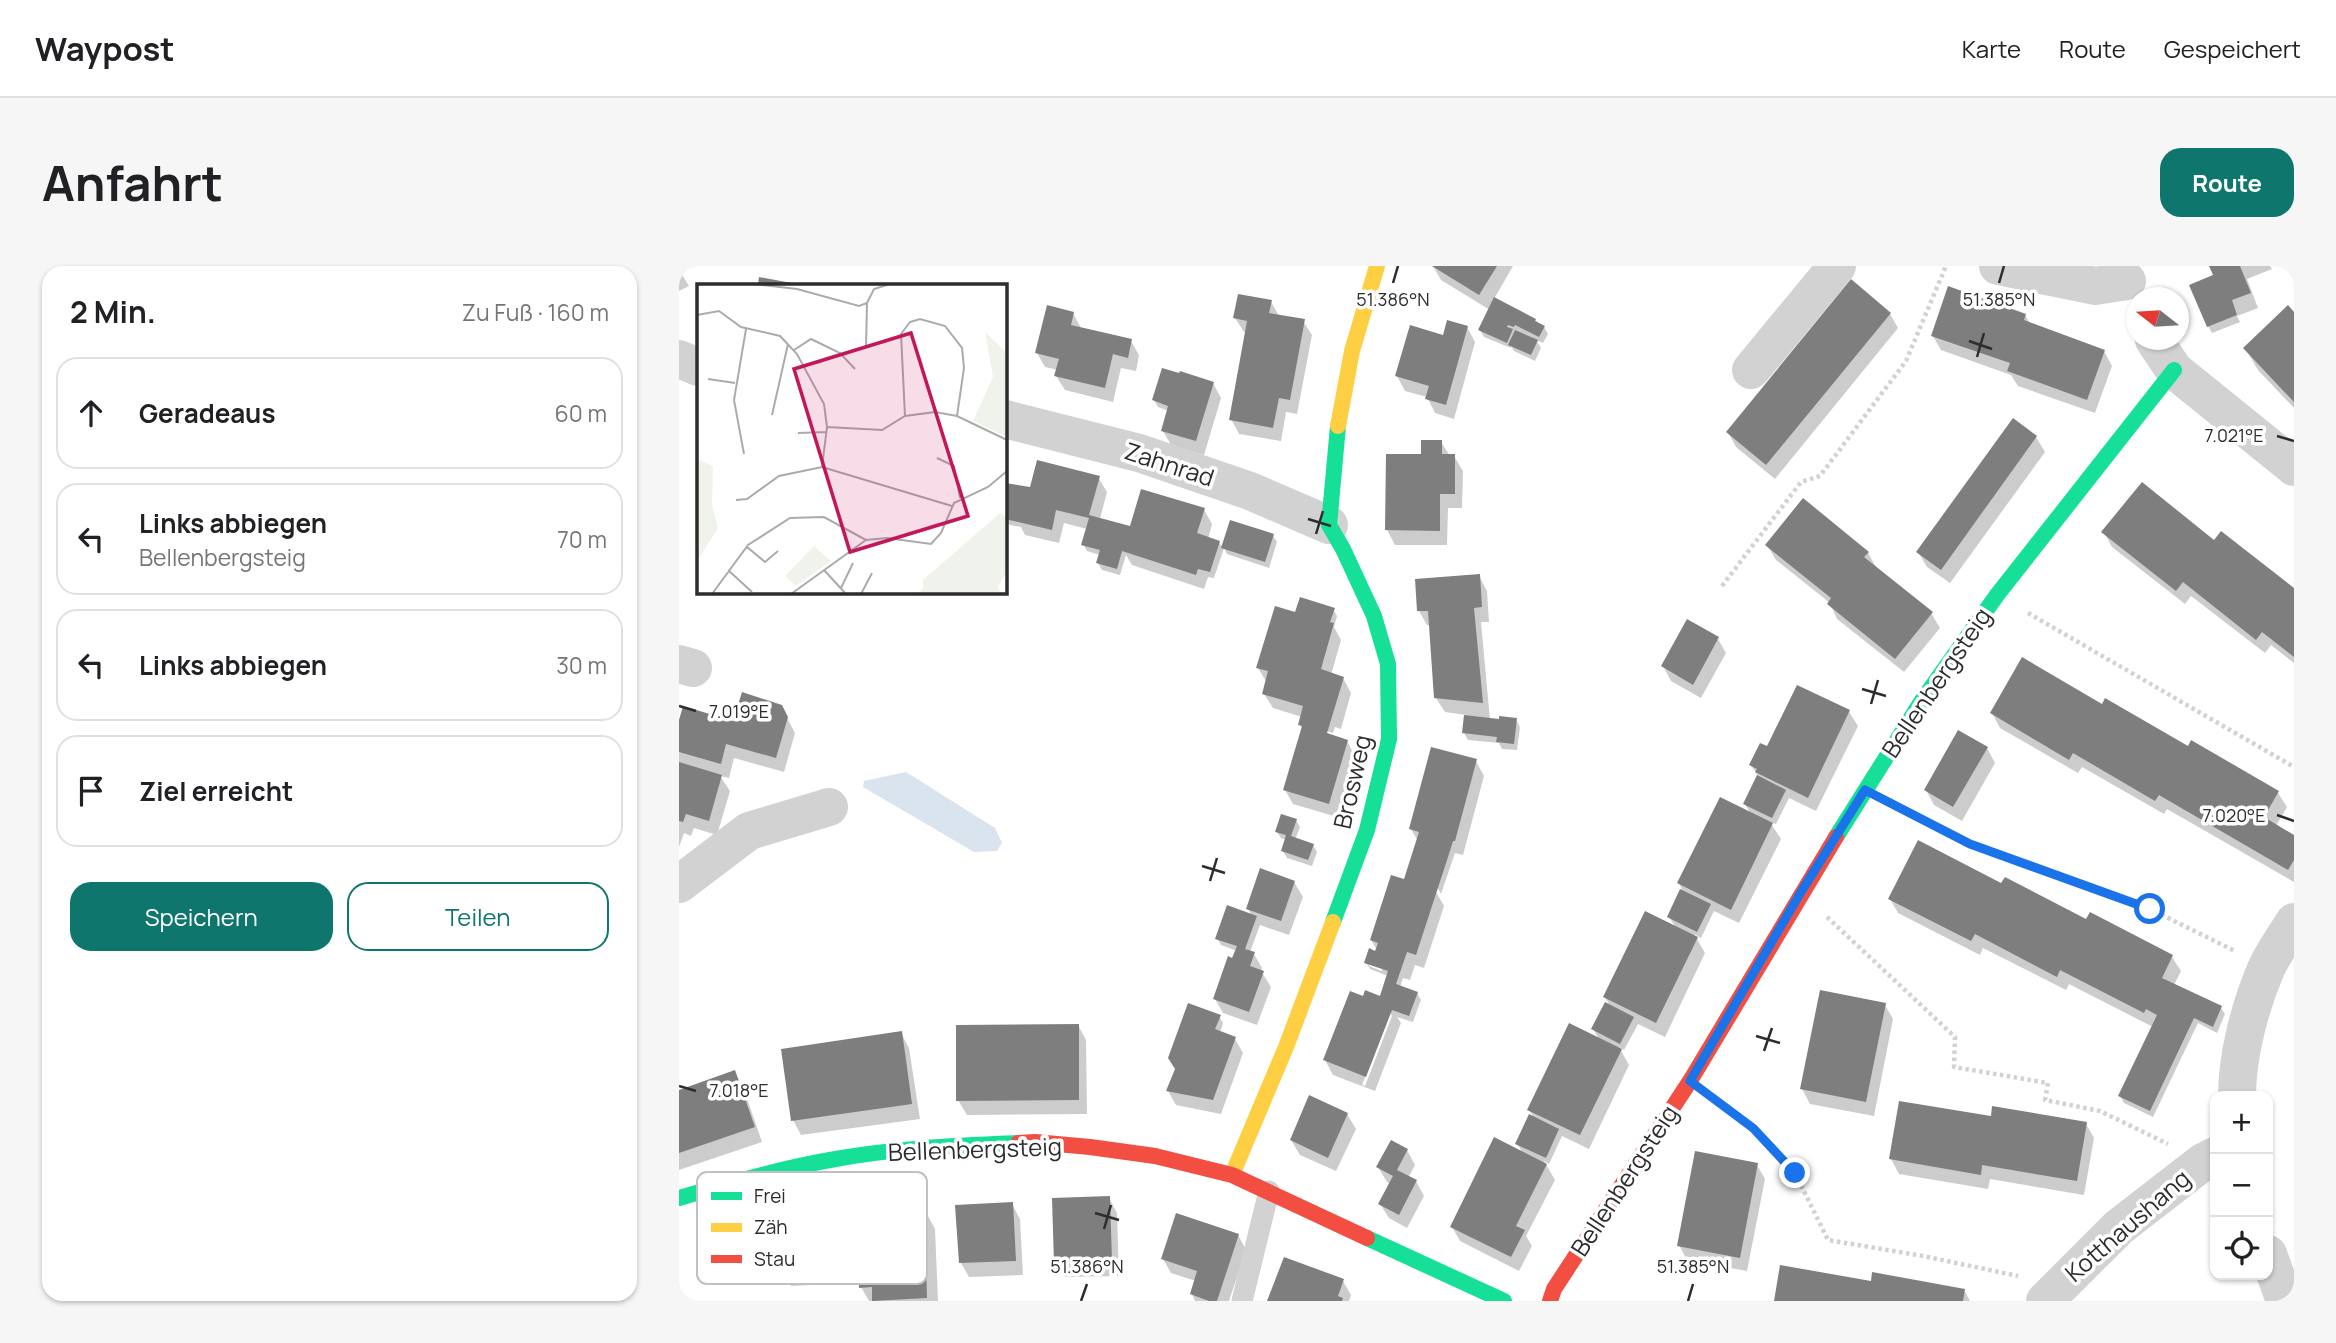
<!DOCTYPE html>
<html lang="de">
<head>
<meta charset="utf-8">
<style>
	body { margin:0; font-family:Manrope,sans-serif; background:#f6f6f6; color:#202124 }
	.controls { position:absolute; right:21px; bottom:21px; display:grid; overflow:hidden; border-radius:14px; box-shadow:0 2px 5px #0004 }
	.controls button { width:63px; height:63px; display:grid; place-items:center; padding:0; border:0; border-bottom:2px solid #e0e0e0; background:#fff; color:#202124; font:35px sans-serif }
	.compass { position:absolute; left:1447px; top:21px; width:63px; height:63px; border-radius:50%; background:#fff; box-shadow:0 2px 5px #0004; rotate:287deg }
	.stop { position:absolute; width:21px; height:21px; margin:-16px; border:5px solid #1a73e8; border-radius:50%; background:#fff }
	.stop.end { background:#1a73e8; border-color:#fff; box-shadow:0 2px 7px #0008 }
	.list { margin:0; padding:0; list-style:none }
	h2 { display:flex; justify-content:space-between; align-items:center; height:91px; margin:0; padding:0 28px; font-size:30px }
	h2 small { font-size:23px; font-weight:400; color:#757577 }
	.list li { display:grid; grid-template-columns:46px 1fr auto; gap:21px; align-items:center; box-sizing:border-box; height:112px; margin:0 14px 14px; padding:0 14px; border:2px solid #e0e0e0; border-radius:21px }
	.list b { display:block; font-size:26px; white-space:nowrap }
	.list p { margin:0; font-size:23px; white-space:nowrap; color:#757577 }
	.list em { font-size:23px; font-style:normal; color:#757577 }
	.actions { display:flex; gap:14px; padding:21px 28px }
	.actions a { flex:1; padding:16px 0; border:2px solid #0f766e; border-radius:21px; text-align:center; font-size:24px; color:#0f766e }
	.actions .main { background:#0f766e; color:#fff }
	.icon { flex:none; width:38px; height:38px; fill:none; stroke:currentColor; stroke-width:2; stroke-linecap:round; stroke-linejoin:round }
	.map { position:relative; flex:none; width:1615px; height:1035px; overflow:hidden; border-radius:21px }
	header { display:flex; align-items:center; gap:42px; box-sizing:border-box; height:98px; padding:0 35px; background:#fff; border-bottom:2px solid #e0e0e0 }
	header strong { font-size:33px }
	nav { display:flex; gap:38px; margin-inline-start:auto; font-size:24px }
	.intro { display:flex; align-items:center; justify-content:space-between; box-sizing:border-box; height:168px; padding:0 42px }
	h1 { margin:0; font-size:49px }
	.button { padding:18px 32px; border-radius:21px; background:#0f766e; color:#fff; font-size:24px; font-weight:700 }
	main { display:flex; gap:42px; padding:0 42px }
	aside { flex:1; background:#fff; border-radius:21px; box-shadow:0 2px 5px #0004 }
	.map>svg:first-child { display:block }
	.water { fill:#dae4ee }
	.shadow { fill:#0003; fill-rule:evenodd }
	.building { fill:#7e7e7e }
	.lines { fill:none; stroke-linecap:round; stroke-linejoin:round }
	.path { stroke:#d2d2d2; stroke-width:4.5; stroke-dasharray:3.5 3.5; stroke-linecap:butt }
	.lane { stroke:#d2d2d2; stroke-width:21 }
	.street { stroke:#d2d2d2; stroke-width:38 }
	.fast { stroke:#16e098; stroke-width:16 }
	.slow { stroke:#ffcf43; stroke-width:16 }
	.jam { stroke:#f24e42; stroke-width:16 }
	.route { stroke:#1a73e8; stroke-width:9 }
	.ticks { fill:none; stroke:#2d2d2d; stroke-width:2.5 }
	.labels { text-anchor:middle; stroke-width:7; stroke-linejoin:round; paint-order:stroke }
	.street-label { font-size:24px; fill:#2d2d2d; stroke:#fff }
	.inset-road { fill:none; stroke:#ababab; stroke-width:2 }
	.view { fill:#c2185b; fill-opacity:0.15; stroke:#c2185b; stroke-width:3.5 }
	.inset-edge { fill:none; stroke:#2d2d2d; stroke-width:3.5 }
	.key { fill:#fff; stroke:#c0c0c0; stroke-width:2 }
	.key-label { font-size:19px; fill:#2d2d2d }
	.ticks-label { font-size:18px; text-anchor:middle; fill:#2d2d2d; stroke:#fff; stroke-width:7; stroke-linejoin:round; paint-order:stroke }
</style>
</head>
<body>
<header>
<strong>Waypost</strong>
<nav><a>Karte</a><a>Route</a><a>Gespeichert</a></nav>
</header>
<div class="intro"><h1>Anfahrt</h1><a class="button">Route</a></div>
<main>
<aside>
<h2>2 Min.<small>Zu Fuß · 160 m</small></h2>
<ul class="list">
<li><svg class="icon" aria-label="ahead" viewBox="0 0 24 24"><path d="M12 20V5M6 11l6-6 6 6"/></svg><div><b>Geradeaus</b></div><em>60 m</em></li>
<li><svg class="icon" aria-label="left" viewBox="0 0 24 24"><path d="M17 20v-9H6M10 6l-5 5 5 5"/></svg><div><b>Links abbiegen</b><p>Bellenbergsteig</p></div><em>70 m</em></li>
<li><svg class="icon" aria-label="left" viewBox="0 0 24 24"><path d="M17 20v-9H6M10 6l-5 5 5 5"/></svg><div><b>Links abbiegen</b></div><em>30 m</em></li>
<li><svg class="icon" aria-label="arrive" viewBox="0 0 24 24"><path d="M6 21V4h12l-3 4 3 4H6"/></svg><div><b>Ziel erreicht</b></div></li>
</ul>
<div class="actions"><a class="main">Speichern</a><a>Teilen</a></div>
</aside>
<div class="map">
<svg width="1615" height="1035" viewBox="0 0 1615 1035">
	<rect width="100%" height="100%" fill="#fff"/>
	<path class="water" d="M227,506l89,56 7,15 -5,8 -23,1 -111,-65 1,-6z"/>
	<g class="shadow">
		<path d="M754,0h80l-19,33 41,21 9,7 4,7 -5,9 -7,-3 5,8 -6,13 -21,-10 -3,-5v2l-27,-11 -4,-7 10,-20 -49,-30z"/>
		<path d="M1532,0h59l2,3 -25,10 11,29 -21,8 3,6 -28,11 -4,-7 8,-50z"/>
		<path d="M0,4l10,16 -10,5z"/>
		<path d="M592,36l8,14 24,5 9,14 -15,79 -11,-2 -5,29 -42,-7 -8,-15 16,-86 -3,-1 -9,-14z"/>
		<path d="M394,47l8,15 50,13 8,14 -3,16 -15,-3 -8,34 -48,-12 -9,-14 2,-6 -13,-3 -8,-14z"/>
		<path d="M1211,48l8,14 -123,151 -39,-32 -8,-15z"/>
		<path d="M1615,48v94l-36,-38 -13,-22z"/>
		<path d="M1346,49l6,10 73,26 8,15 -17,47 -77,-27 -7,-11 -70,-25 -8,-14z"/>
		<path d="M788,61l8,15 -21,77 -19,-6 -8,-16 -22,-6 -8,-15 47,-39z"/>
		<path d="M534,117l8,15 -17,57 -33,-10 -8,-14 6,-20 -11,-4 -4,-7z"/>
		<path d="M1357,171l9,15 -95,131 -23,-16 -9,-15z"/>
		<path d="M762,176l9,14h4l9,15 -1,37h-14l-1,37h-52l-8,-15 36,-74z"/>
		<path d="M419,211l9,15 -7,27 31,9 73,-18 8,14 -4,15 11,3 4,7 9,-27 41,14 4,6 -8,26 -42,-14 -3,-6 -10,30 -6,-1 -4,12 -72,-24 -6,-10 -6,20 -18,-5 -4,-7 2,-8 -13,-4 -4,-7 4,-15 -23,-6 -5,20 -34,-8 -4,-8 -16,-3v7v-47l24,4z"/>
		<path d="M1425,266l111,10 79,48v73l-23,-18 -6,8 -74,-57 -6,8 -73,-57z"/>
		<path d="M1088,279l101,8 8,14 55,46 9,15 -36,44 -67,-53 -7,-16 -54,-43z"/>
		<path d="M800,310l8,15 2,31h-8l9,98h26l4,7 -3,23 -15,-1 -3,-6 -31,-3 -4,-7 2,-18 -21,-3 -9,-14 -5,-73h-4l-8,-14z"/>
		<path d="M654,343l4,7 -3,11 7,13 -10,35 12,3 8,15 -10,36 -6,-2 -2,6 -31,-9 45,17 8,15 -18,61 -44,-13 -8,-14 18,-60 -3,-6 2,-7 -29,-9 -9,-14 3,-11 -9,-15 41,-53z"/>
		<path d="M1039,373l8,14 -25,45 -30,-17 -8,-15z"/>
		<path d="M1423,440l86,43 4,-7 86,51 9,14 -11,19 18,11v45l-127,-73 -3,5 -82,-47 -4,6 -78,-45 -8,-15z"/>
		<path d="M102,441l14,26 -11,39 -50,-14 -5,20 -9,-2 10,15 -13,44 -23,-7 -3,8 -7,-3 -5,14v-121l55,-3z"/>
		<path d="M1170,446l9,14 -42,85 -27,-13 -13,26 -6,-2 11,17 -42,84 -25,-12 -13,27 -7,-4 11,19 -40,84 -27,-13 -14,26 -5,-3 10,18 -40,84 -27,-13 -13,28 -5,-3 11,19 -29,56 6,10 -13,25 -59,-30 -8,-14 71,-73 -6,-11 18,-24 -6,-9 70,-71 -6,-10 17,-23 -5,-9 71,-69 -7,-11 13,-27 -3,-7 72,-69 -6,-10 13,-28 -7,-11 16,-16z"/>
		<path d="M1308,482l8,15 -33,58 -28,-16 -8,-15z"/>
		<path d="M797,495l8,15 -21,79 -8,-2 -14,41 -7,-13 -3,2 13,23 -20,62 -9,-3 -5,15 -7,-2 -3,9 17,6 4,7 -8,22 -16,-5 4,6 -26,68 -42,-16 -8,-15 39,-62 19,1 5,-23 -18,-7 -4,-7 11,-12 -6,-10 35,-59 12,-40 -7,-12zM690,696l13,5v4l-13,-5zM711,747l2,3 -27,70 -3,-1z"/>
		<path d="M617,554l4,7 -5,13 18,5 4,7 -5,14 -25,-8 -4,-7 3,-11 -5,-2 -4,-6z"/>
		<path d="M615,616l9,15 -14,38 -29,-10 -10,27 4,2 8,14 -1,3 10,16 -14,38 -34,-12 -8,-14 22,-48 -16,-6 -4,-7 35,-22 -4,-7z"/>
		<path d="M1323,619l170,72 9,14 -7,14 47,23 4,6 -8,19 -19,-10 -45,94 -29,-14 -4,-7 33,-69 -84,-43 -3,6 -83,-42 -3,7 -82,-42 -8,-14z"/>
		<path d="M1206,739l8,14 -19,97 -64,-12 -8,-15z"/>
		<path d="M540,750l4,7 -3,10 15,6 8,14 -22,61 -45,-9 -8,-14z"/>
		<path d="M399,759l8,15 1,74 -120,1 -9,-15z"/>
		<path d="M222,767l8,15 11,71 -119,16 -8,-15z"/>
		<path d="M55,806l9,15 19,55 -83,28v-79z"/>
		<path d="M668,848l9,15 -20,42 -36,-16 -9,-15z"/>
		<path d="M1313,852l94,6 8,14 -10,57 -94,-16 -2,10 -89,-15 -8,-15z"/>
		<path d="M728,884l8,15 -7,13 8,3 8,15 -17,32 -18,-10 -9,-14 10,-20 -3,-2 -9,-15z"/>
		<path d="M1078,899l8,14 -18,92 -60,-11 -8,-15z"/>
		<path d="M430,932l8,15 2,63 -55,1 -9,-14z"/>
		<path d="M333,938l8,15 3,56 -54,2 -8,-14z"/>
		<path d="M244,941l12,22 3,72h-69l-8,-14z"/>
		<path d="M143,949l8,15 3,54 -42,2 -8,-13h-12l-8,-14z"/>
		<path d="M559,969l8,15 -17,51h-34l-3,-7 4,-13 -25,-8 -8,-14z"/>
		<path d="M664,1015l8,14 -2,6h-80z"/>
		<path d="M1193,1017l92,7 6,11h-195z"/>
	</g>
	<g class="building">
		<path d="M753,0h65l-18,29z"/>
		<path d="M1530,0h31l11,27 -19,7 5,15 -30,12 -18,-42 24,-10z"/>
		<path d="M80,11l38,7v1h-39z"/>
		<path d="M1172,13l40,34 -125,152 -40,-33z"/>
		<path d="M1269,20l78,28 -2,6 81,30 -18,50 -80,-29 3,-8 -79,-27z"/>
		<path d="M559,28l34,6 -3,13 36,6 -15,81 -11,-2 -6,30 -44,-8 18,-99 -14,-3z"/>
		<path d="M815,31l42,22 -1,2 10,5 -6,11 -24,-12 -1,2 -6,-2 -1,2 6,2 -6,14 -29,-13z"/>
		<path d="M368,39l27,7 -3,13 61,14 -4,19 -15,-4 -8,34 -51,-12 5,-17 -24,-6z"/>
		<path d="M1609,39l6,7v90l-51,-54z"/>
		<path d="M768,54l21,6 -22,79 -21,-6 4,-13 -34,-10 15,-51 33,10z"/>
		<path d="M836,64l23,10 -7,15 -23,-10z"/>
		<path d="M483,102l17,5 1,-2 34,11 -18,59 -35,-10 7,-25 -16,-6z"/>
		<path d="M1334,152l24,18 -96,134 -25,-18z"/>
		<path d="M742,174h21v14h13v40h-15v37l-55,-1 1,-76h35z"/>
		<path d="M358,194l63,16 -11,39 41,11 11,-37 64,19 -8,25 23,8 -10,31 -12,-3 -2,6 -74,-24 -5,18 -21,-6 4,-13 -19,-5 8,-27 -33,-8 -4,20 -47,-11v-36l25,4z"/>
		<path d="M1463,216l72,58 7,-9 73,57v69l-32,-25 -6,8 -73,-58 -7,9 -75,-59z"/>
		<path d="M1124,232l66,54 -5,5 69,55 -38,47 -68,-55 4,-6 -66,-53z"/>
		<path d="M551,254l44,14 -9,28 -44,-14z"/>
		<path d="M801,308l2,33 -8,1 9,95 -49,-5 -6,-87h-11l-2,-32z"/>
		<path d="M621,331l35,11 -5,14 4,1 -13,46 23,8 -17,56 21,7 -19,64 -46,-14 19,-64 -4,-1 5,-19 -41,-12 6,-23 -12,-3 19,-62 20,6z"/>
		<path d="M1008,353l32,18 -26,48 -32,-19z"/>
		<path d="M1343,391l80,47 3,-6 83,48 3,-6 88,51 -15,26 30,18v25l-6,10 -129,-75 -4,6 -82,-48 -4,7 -79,-47z"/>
		<path d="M1118,419l53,25 -42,88 -53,-26 2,-3 -8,-4 11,-22 7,3z"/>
		<path d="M63,426l40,13 6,12 -12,41 -50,-14 -5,20 -42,-12v-32l4,-14 50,15z"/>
		<path d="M785,449l35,4v-3l18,2 -3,26 -18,-2 1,-5 -35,-4z"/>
		<path d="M1279,464l30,17 -35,60 -29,-17z"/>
		<path d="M752,481l46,12 -22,82h-2l-5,16 -32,98 -9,-3 -11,32 22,8 -9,24 -17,-6 -26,67 -43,-17 27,-69 13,5 2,-6 15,6 5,-16 3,-9 -24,-8 5,-15 6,3 3,-8 -8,-3 21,-65 13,4 15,-47 -10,-3z"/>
		<path d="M0,496l43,13 -13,46 -23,-7 -3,8 -4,-1z"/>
		<path d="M1078,509l29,15 -14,28 -29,-14z"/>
		<path d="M1041,531l53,26 -42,87 -54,-27z"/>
		<path d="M602,548l16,5 -6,17 23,8 -6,16 -27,-9 5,-16 -11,-3z"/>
		<path d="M1239,574l83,43 4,-6 81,42 4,-7 83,43 -11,23 60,28 -9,21 -19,-9 -44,93 -32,-15 39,-81 -11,-6 -2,4 -84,-43 -3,7 -82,-43 -4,7 -83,-42z"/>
		<path d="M581,602l35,13 -14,40 -35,-12z"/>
		<path d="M1001,623l31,15 -14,28 -30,-15z"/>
		<path d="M548,639l30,11 -12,33 10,3 -5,14 14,5 -15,41 -36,-13 15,-43 4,2 5,-12 -22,-7z"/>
		<path d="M966,645l53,26 -42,86 -53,-26z"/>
		<path d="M1141,724l66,13 -20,99 -66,-13z"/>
		<path d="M926,736l29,15 -14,27 -29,-15z"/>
		<path d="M509,737l33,12 -6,14 21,8 -23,63 -47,-9 9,-22 -7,-11z"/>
		<path d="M890,757l53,26 -42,86 -53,-25z"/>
		<path d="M400,758v76l-123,1v-76z"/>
		<path d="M223,765l10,73 -121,17 -10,-72z"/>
		<path d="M56,804l20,57 -76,26v-63z"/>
		<path d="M630,829l39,18 -20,45 -38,-18z"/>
		<path d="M1220,835l92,15 1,-10 95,16 -10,59 -95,-16 -1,10 -92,-16z"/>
		<path d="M850,848l30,15 -13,29 -31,-14z"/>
		<path d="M815,871l53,27 -31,62 9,4 -14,27 -61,-30z"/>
		<path d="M712,874l17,9 -11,21 20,10 -18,35 -21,-11 15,-28 -17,-9z"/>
		<path d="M1016,885l63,12 -18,95 -63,-12z"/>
		<path d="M431,930l2,65 -58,2 -2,-65z"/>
		<path d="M334,936l3,59 -57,2 -4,-58z"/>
		<path d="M245,939l3,93 -55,3v-14l-13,1 -3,-80z"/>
		<path d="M497,947l63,21 -22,67h-8l-19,-7 7,-23 -36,-12z"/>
		<path d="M605,991l60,22 -6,17 5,2 -1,3h-75z"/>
		<path d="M1101,999l91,16 1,-9 93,17 -2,12h-189z"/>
	</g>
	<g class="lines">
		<g class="path">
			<path d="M1043,320l79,-104 19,-6 86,-115 40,-95"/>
			<path d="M1349,347l266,154"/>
			<path d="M1217,540l74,38 180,65 85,42"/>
			<path d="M1148,651l128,120 -1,30 94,16 -3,17 55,11 68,33"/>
			<path d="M1039,836l36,26 41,45 33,67 95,16 95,20"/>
		</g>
		<path class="lane" d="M563,1035l27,-110"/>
		<g class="street">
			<path d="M1319,0l97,20 32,-5"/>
			<path d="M1475,74l20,30 120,97"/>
			<path d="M0,93l19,8"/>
			<path d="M1072,104l86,-104"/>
			<path d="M326,153l134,34 111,38 79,34"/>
			<path d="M0,398l14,4"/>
			<path d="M0,618l70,-53 80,-24"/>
			<path d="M1558,830c0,-40 13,-90 29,-127 7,-16 19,-32 28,-47"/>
			<path d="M1589,988l17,47"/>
			<path d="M1366,1035l74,-74 84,-65 12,-6"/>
		</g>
		<g class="fast">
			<path d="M1157,571l85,-135 76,-107 177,-225"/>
			<path d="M654,656l34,-92 22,-91 -1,-75 -14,-48 -31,-67 -14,-24 9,-99"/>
			<path d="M0,932c50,-15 100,-29 151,-38 62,-12 126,-14 188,-17"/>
			<path d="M688,972l137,63"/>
		</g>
		<g class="slow">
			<path d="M659,160l14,-75 25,-85"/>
			<path d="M553,909l54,-128 47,-125"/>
		</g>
		<g class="jam">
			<path d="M339,877l17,-1 55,5 65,9 77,19 135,63"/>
			<path d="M871,1035l4,-12 136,-208 146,-244"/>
		</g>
	</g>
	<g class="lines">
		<path class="route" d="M1116,907l-42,-45 -63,-47 111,-189 64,-102 105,54 180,65"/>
	</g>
	<path class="ticks" d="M714,17l5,-17M1320,17l5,-17M1290,75l23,8M1298,91l7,-24M1598,170l17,5M629,253l23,7M637,268l7,-23M1183,423l24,7M1192,438l7,-24M0,440l17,5M1598,549l17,6M523,600l23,7M531,615l7,-23M1077,770l24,7M1085,785l8,-23M0,820l17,5M416,947l24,7M425,963l7,-24M402,1035l6,-17M1009,1035l5,-17"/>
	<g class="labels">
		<g class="street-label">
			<text transform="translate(490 199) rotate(18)" y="8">Zahnrad</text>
			<text transform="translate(1258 417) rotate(-56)" y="8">Bellenbergsteig</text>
			<text transform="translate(674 516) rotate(-77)" y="8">Brosweg</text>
			<text transform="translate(296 884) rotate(-2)" y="8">Bellenbergsteig</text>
			<text transform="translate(946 915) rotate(-57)" y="8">Bellenbergsteig</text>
			<text transform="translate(1449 960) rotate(-41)" y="8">Kotthaushang</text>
		</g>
	</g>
	<g transform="translate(18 18)">
		<rect width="310" height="310" fill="#fff"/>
		<path d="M288,48l22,21v84l-34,-16 20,-44zM0,175l16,7 -1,39 6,23 -21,33zM303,229l7,4v54l-9,16 4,7h-85l6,-5v-9zM117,262l17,15 -35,25 -11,-10z" fill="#eff3ec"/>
		<path class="inset-road" d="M57,0l43,5 62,17 8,-3 7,-14 16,-5M0,31l22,-4 22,16 39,9 17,18 27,50 3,23 -5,40M169,64l1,-45M97,66l17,-11 29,14 15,16M11,95l27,4M75,131l16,-71M208,132l-4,-82 9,-12 10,-3 25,7 17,22 2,20 -7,48M130,143l55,3 23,-14 30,-4 22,4 50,24M101,149l29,-1M47,170l-10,-54 12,-71M240,174l17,8 6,32M39,216l11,-1 32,-23 43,-9 130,39M50,263l18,15 13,-11M31,286l24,22M127,286l22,24M144,304l12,-25M15,310l36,-49 42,-27 34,-1 42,23M94,310l75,-54 21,-2 44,6 10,-11 13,-30 34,-16 19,-16M164,310l11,-21"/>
		<path class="view" d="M214,49l57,183 -118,36 -56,-183z"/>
		<rect width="310" height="310" class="inset-edge"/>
	</g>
	<rect x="18" y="906" width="230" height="112" rx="10" class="key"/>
	<rect x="32" y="926" width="31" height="8" fill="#16e098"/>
	<rect x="32" y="957" width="31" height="9" fill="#ffcf43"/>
	<rect x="32" y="989" width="31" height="8" fill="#f24e42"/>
	<g class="key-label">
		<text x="75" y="937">Frei</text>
		<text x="75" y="968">Zäh</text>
		<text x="75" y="1000">Stau</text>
	</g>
	<g class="ticks-label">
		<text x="714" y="40">51.386°N</text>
		<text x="1320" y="40">51.385°N</text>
		<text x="1555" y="176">7.021°E</text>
		<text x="60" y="452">7.019°E</text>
		<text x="1555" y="556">7.020°E</text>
		<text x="60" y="831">7.018°E</text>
		<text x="408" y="1007">51.386°N</text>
		<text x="1014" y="1007">51.385°N</text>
	</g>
</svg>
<div class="controls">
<button>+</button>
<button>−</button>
<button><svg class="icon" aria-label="locate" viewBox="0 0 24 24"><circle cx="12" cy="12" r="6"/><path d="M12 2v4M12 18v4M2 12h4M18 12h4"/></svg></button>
</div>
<svg class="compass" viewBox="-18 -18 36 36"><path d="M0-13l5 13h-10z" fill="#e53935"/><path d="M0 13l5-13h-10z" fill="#757577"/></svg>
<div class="stop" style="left:1471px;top:643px"></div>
<div class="stop end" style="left:1116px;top:907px"></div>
</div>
</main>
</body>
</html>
